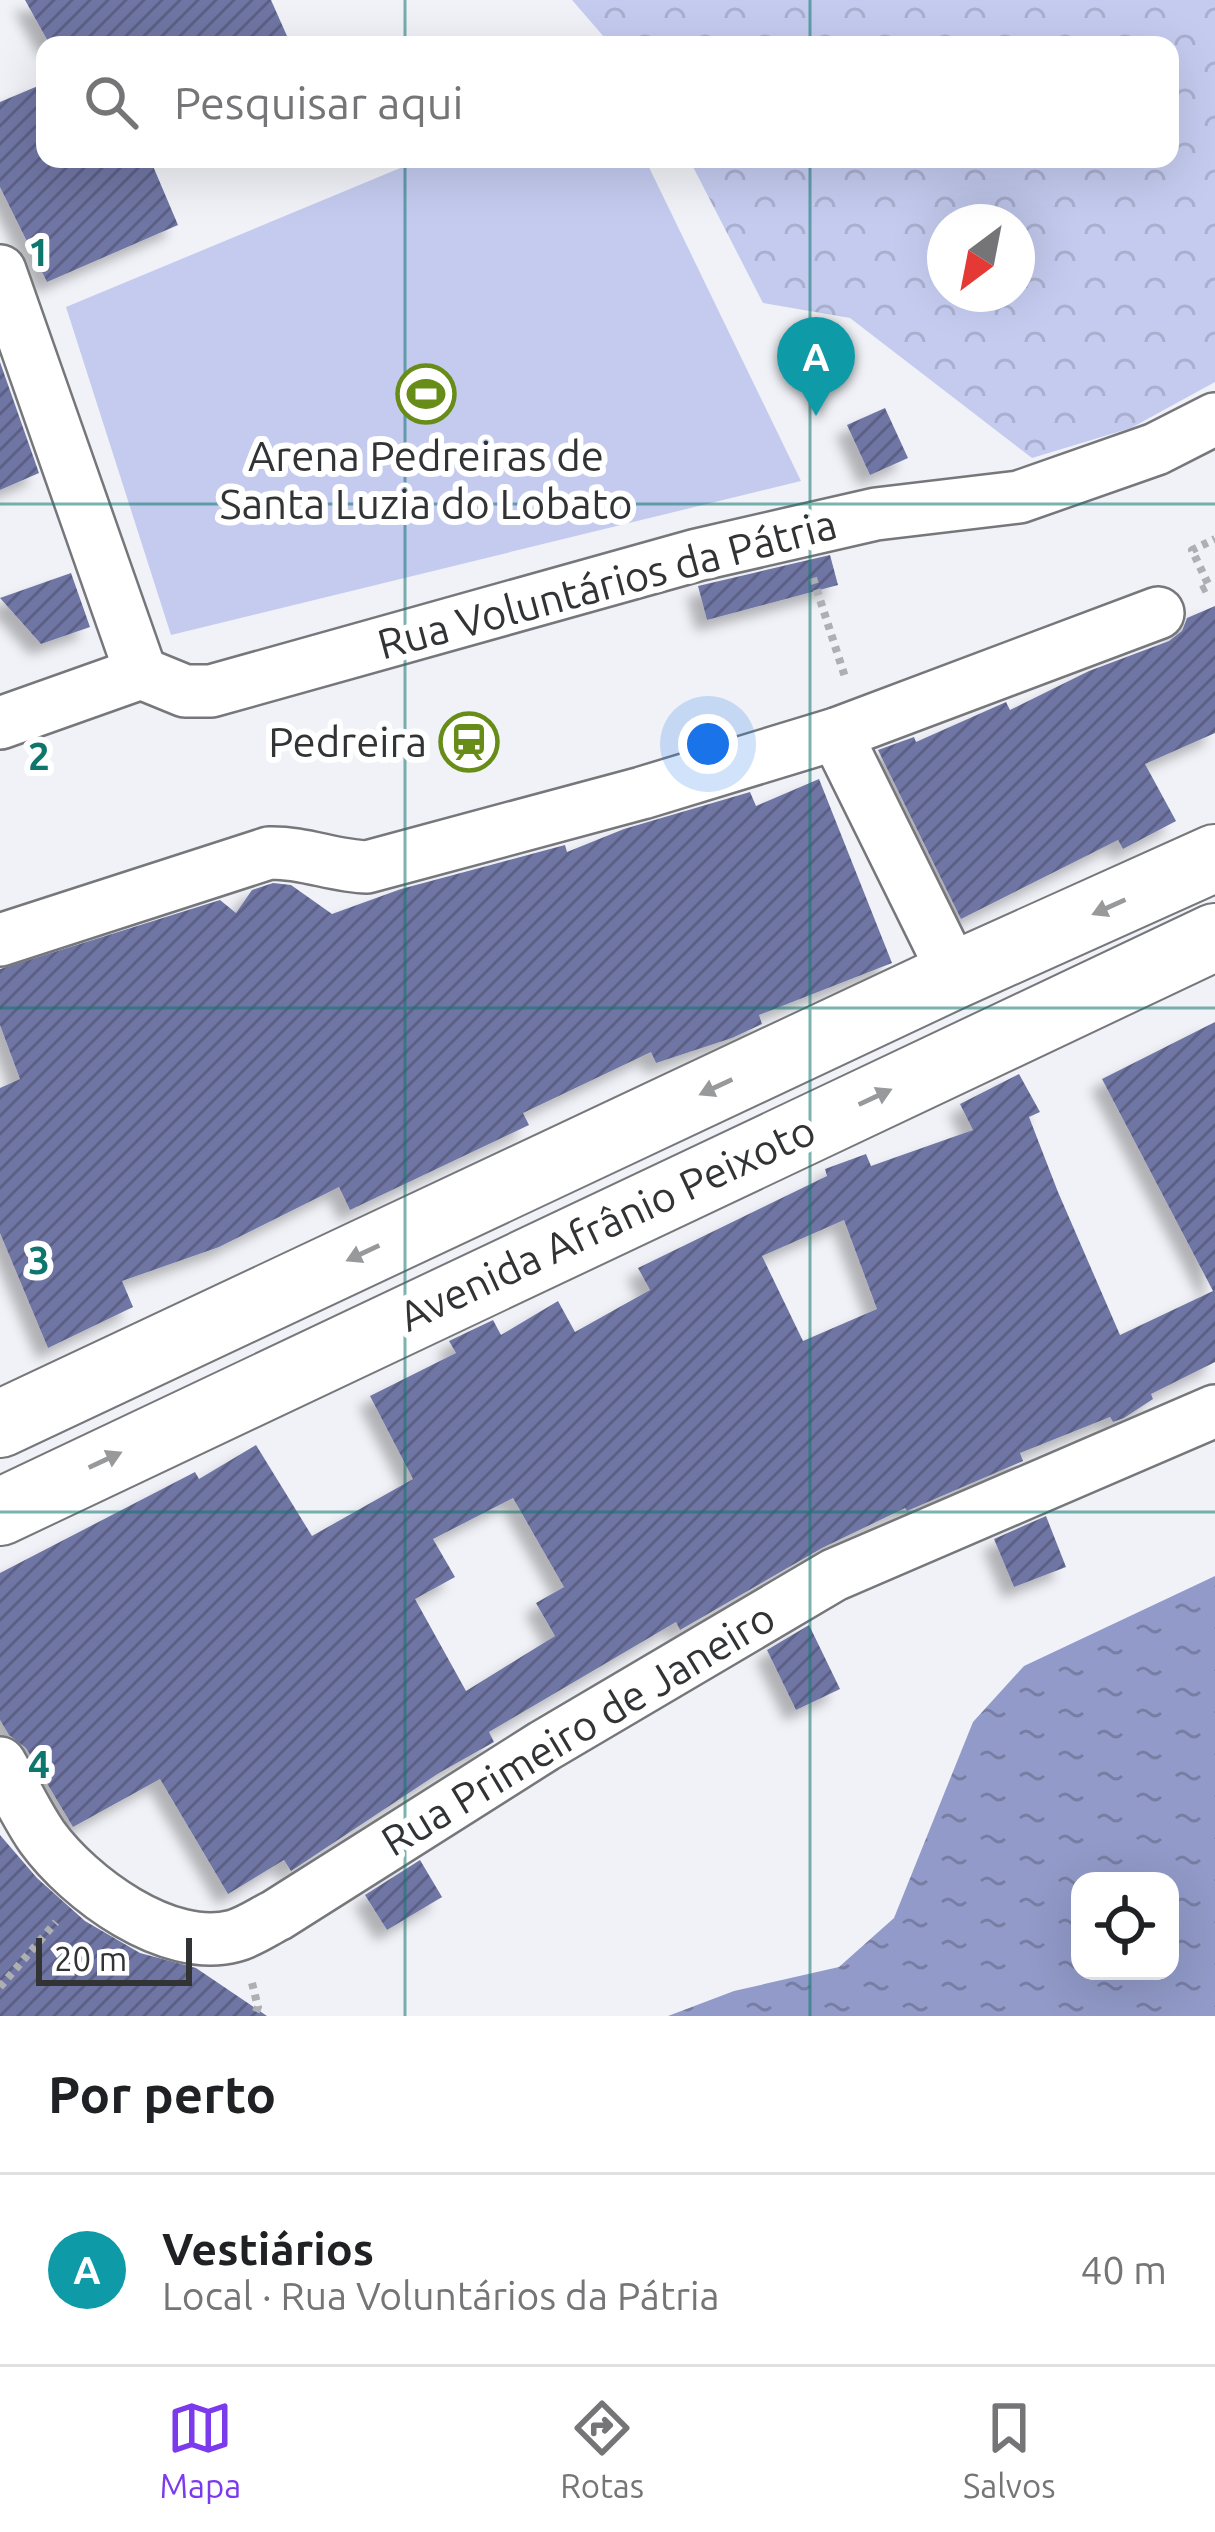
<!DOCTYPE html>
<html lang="pt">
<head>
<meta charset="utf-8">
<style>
	body { margin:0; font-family:Ubuntu,sans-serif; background:#f2f2f2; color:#202124 }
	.controls { position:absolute; right:36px; bottom:36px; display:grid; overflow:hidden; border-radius:24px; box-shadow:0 12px 48px #0002 }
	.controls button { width:108px; height:108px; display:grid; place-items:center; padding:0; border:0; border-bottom:3px solid #e0e0e0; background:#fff; color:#202124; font:60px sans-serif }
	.compass { position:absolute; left:927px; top:204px; width:108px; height:108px; border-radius:50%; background:#fff; box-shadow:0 12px 48px #0002; rotate:212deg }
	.scale { position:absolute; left:36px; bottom:30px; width:156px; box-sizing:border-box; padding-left:12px; border:6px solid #323335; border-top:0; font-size:33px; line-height:42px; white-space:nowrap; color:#323335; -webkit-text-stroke:9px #fff; paint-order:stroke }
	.you { position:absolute; left:708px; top:744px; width:42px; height:42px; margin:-30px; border:9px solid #fff; border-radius:50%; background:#1a73e8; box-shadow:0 0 0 18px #1a73e833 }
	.badge { display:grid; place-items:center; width:78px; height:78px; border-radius:50%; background:#7c3aed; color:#fff; font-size:39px; font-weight:700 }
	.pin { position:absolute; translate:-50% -99px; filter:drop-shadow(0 3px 6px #0008) }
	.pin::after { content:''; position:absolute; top:63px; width:42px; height:36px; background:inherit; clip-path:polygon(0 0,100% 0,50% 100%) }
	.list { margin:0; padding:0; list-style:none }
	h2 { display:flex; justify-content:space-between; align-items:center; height:156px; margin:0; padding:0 48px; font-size:51px }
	h2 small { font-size:39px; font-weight:400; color:#757577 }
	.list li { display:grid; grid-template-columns:78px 1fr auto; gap:36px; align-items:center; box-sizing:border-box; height:192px; padding:0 48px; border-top:3px solid #e0e0e0 }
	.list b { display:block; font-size:45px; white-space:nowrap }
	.list p { margin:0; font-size:39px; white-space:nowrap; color:#757577 }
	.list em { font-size:39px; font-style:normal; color:#757577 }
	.icon { flex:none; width:66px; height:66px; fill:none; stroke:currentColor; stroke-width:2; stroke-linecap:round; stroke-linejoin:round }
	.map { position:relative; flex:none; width:1215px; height:2016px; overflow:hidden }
	.search { position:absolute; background:#fff; box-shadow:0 12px 48px #0002; left:36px; right:36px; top:36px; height:132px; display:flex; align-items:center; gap:30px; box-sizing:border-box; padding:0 42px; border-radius:24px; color:#757577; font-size:45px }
	.sheet { height:348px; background:#fff }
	nav { display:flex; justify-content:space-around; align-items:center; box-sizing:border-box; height:168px; border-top:3px solid #e0e0e0; background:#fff; font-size:33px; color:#757577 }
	nav a { display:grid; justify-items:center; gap:6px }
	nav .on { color:#7c3aed }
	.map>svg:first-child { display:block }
	.forest { fill:url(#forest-crowns); fill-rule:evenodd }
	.garden { fill:#c4cbef }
	.water { fill:url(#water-ripples); fill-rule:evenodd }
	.building { fill:url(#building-hatch); fill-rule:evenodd; filter:url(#shadow) }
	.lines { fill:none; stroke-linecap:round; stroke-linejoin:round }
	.minor-casing { stroke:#76777b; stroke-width:56 }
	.primary-casing { stroke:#76777b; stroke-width:70 }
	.path { stroke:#aeafb3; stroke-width:8; stroke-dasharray:6 6; stroke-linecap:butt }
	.minor { stroke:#fff; stroke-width:51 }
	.primary { stroke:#fff; stroke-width:66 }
	.oneway { fill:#98999a }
	.grid { fill:none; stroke:#0f766e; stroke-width:3; stroke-opacity:0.55 }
	.labels { text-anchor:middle; stroke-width:12; stroke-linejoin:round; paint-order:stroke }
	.poi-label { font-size:42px; fill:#323335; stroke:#fff }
	.street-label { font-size:42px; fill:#323335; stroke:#fff }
	.grid-label { font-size:39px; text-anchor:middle; font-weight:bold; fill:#0f766e; stroke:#fff; stroke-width:12; stroke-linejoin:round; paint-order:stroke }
</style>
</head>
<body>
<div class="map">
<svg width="1215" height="2016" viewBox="0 0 1215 2016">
	<defs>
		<pattern id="forest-crowns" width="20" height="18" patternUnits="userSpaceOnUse" patternTransform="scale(3)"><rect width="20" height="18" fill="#c4cbef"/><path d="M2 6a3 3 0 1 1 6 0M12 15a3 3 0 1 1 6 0" fill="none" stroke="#a9afce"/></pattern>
		<pattern id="water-ripples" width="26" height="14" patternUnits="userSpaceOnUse" patternTransform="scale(3)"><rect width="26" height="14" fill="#919ac8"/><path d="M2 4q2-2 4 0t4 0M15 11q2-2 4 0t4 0" fill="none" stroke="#777ea3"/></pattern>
		<pattern id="building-hatch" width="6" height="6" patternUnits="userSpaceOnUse" patternTransform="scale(3)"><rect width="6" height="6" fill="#6f76a3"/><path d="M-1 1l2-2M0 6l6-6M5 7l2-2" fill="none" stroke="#5c6186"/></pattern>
		<filter id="shadow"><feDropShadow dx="-11" dy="11" stdDeviation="6" flood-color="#0004"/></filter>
	</defs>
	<rect width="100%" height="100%" fill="#f1f2f7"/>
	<path class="forest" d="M572,0h643v382l-84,46 -99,30 -182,-140 -87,-15 -74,-144h481v-114h-559zM945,222h72v72h-72z"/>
	<path class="garden" d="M422,159h223l156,322 -630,154 -105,-328z"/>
	<path class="water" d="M1215,1576v440h-547l66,-25 105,-24 55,-49 79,-196 51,-56zM1080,1881h90v90h-90z"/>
	<g class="building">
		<path d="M25,0h246l20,45h-241z"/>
		<path d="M45,83v76h105l28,66 -131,57 -47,-95v-85z"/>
		<path d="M0,362l39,111 -39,17z"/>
		<path d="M885,408l23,50 -38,17 -23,-50z"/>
		<path d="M830,555l8,30 -131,35 -9,-34z"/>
		<path d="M71,573l19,54 -49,17 -41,-46z"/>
		<path d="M1215,606v127l-70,31 31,57 -53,28 -5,-9 -157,79 -83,-169 36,-13 2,5 90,-40 4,8 79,-39 80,-30 13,-10 5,-13z"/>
		<path d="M819,779l73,184 -133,52 3,9 -30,14 -76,25 -5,-11 -128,61 6,12 -179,85 -11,-23 -120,60 -97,34 11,26 -85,41 -48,-115v-145l20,-9 -20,-54v-56l220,-69 16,13 16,-23 21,-7 18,2 41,29 69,-25 164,-44 2,7 57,-23 126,-37 6,14z"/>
		<path d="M1215,1022v340l-64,32 2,5 -29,19 -11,4 -3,-5 -90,36 3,8 -116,50 -2,-3 -83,40 -142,82 -4,-8 -187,110 5,10 -55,31 -148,98 -7,-11 -56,34 -68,-115 -87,48 -47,-79 -17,-13 -9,-15v-147l195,-101 4,7 57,-34 56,91 101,-57 -43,-83 86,-43 -7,-12 44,-21 8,15 57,-34 17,31 75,-42 -12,-22 189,-92 -2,-7 41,-15 5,12 102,-36 -13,-26 59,-30 21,38 -11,5 29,75 62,143 93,-44 -111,-212zM844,1220l33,89 -74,32 -41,-85zM513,1498l51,89 -28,16 19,33 -89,55 -51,-92 40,-22 -22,-38z"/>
		<path d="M1046,1516l20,51 -52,20 -20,-48z"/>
		<path d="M809,1625l31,64 -44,21 -29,-60z"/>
		<path d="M0,1835l37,43 48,43 55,32 56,15 71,48h-267z"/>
		<path d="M420,1860l22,37 -55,33 -22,-35z"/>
	</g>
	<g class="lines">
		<g class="minor-casing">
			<g id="minor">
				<path d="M0,271l141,402"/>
				<path d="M0,723l141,-50 44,18h26l486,-136 179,-41 143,-17 137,-48 59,-30"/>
				<path d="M836,734l119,241"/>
				<path d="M0,940l269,-87c35,-1 64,13 98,14l275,-74 194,-59 322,-121"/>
				<path d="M0,1763c14,24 26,51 42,74 37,51 126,117 192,99 15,-4 29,-14 43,-21l267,-169 290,-171 381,-164"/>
			</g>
		</g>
		<g class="primary-casing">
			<g id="primary">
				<path d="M0,1424l955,-449 260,-117"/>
				<path d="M0,1512l1215,-575"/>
			</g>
		</g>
		<g class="path">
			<path d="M813,578l32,99"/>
			<path d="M1201,590l8,-4 -17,-36 23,-11"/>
			<path d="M252,1983l6,24 -4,9"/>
			<path d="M0,1987l56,-65"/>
		</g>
		<use href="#minor" class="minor"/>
		<use href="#primary" class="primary"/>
	</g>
	<defs><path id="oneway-solid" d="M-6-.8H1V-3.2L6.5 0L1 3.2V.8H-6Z" transform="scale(3)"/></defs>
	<g class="oneway">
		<use href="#oneway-solid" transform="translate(1109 907) rotate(156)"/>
		<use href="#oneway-solid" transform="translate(716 1087) rotate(155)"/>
		<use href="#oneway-solid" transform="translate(875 1097) rotate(-25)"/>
		<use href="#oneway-solid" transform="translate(363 1253) rotate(155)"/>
		<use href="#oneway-solid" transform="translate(105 1460) rotate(-25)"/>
	</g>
	<path class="grid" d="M405,0v45M810,0v45M405,159v1857M810,159v1857M0,504h1215M0,1008h1215M0,1512h1215"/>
	<defs>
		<g id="stadium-ring" transform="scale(3)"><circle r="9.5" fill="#fff" stroke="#678c17" stroke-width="1.5"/><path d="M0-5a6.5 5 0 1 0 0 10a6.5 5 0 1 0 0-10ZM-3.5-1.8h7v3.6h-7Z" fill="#678c17"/></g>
		<g id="station-ring" transform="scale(3)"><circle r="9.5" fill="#fff" stroke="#678c17" stroke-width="1.5"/><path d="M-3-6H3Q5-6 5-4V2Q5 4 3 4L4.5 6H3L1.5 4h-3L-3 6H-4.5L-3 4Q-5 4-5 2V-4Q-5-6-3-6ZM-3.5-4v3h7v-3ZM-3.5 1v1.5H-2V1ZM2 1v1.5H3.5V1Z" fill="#678c17"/></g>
	</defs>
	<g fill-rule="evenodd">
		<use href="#stadium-ring" x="426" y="394"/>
		<use href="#station-ring" x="469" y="742"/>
	</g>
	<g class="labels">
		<g class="poi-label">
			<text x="426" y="471">Arena Pedreiras de<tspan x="426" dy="48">Santa Luzia do Lobato</tspan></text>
			<text x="427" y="757" text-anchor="end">Pedreira</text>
		</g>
		<g class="street-label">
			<text transform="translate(607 584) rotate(-15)" y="15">Rua Voluntários da Pátria</text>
			<text transform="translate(607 1223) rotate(-25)" y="15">Avenida Afrânio Peixoto</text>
			<text transform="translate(578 1729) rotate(-31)" y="15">Rua Primeiro de Janeiro</text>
		</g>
	</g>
	<g class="grid-label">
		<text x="39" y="266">1</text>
		<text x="39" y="770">2</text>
		<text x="39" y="1274">3</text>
		<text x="39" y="1778">4</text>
	</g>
</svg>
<div class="controls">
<button><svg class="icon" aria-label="locate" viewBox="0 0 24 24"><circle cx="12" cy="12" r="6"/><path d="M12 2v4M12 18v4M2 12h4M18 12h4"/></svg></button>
</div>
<svg class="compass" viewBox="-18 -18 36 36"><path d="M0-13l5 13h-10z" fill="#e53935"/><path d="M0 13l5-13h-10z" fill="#757577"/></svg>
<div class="scale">20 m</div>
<div class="you"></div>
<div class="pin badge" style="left:816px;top:416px;background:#0f9aa8">A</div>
<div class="search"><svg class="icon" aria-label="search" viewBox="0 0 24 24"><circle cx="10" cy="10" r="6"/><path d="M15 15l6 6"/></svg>Pesquisar aqui</div>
</div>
<section class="sheet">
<h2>Por perto<small></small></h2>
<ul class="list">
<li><span class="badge" style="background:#0f9aa8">A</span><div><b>Vestiários</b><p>Local · Rua Voluntários da Pátria</p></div><em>40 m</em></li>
</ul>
</section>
<nav>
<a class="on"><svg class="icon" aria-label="map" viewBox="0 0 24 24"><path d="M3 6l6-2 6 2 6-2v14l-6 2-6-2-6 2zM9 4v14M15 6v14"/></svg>Mapa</a>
<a><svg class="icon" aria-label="directions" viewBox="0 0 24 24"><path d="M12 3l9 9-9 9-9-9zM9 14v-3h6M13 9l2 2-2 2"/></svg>Rotas</a>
<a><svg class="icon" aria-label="saved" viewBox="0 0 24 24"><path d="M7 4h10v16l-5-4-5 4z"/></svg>Salvos</a>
</nav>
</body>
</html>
